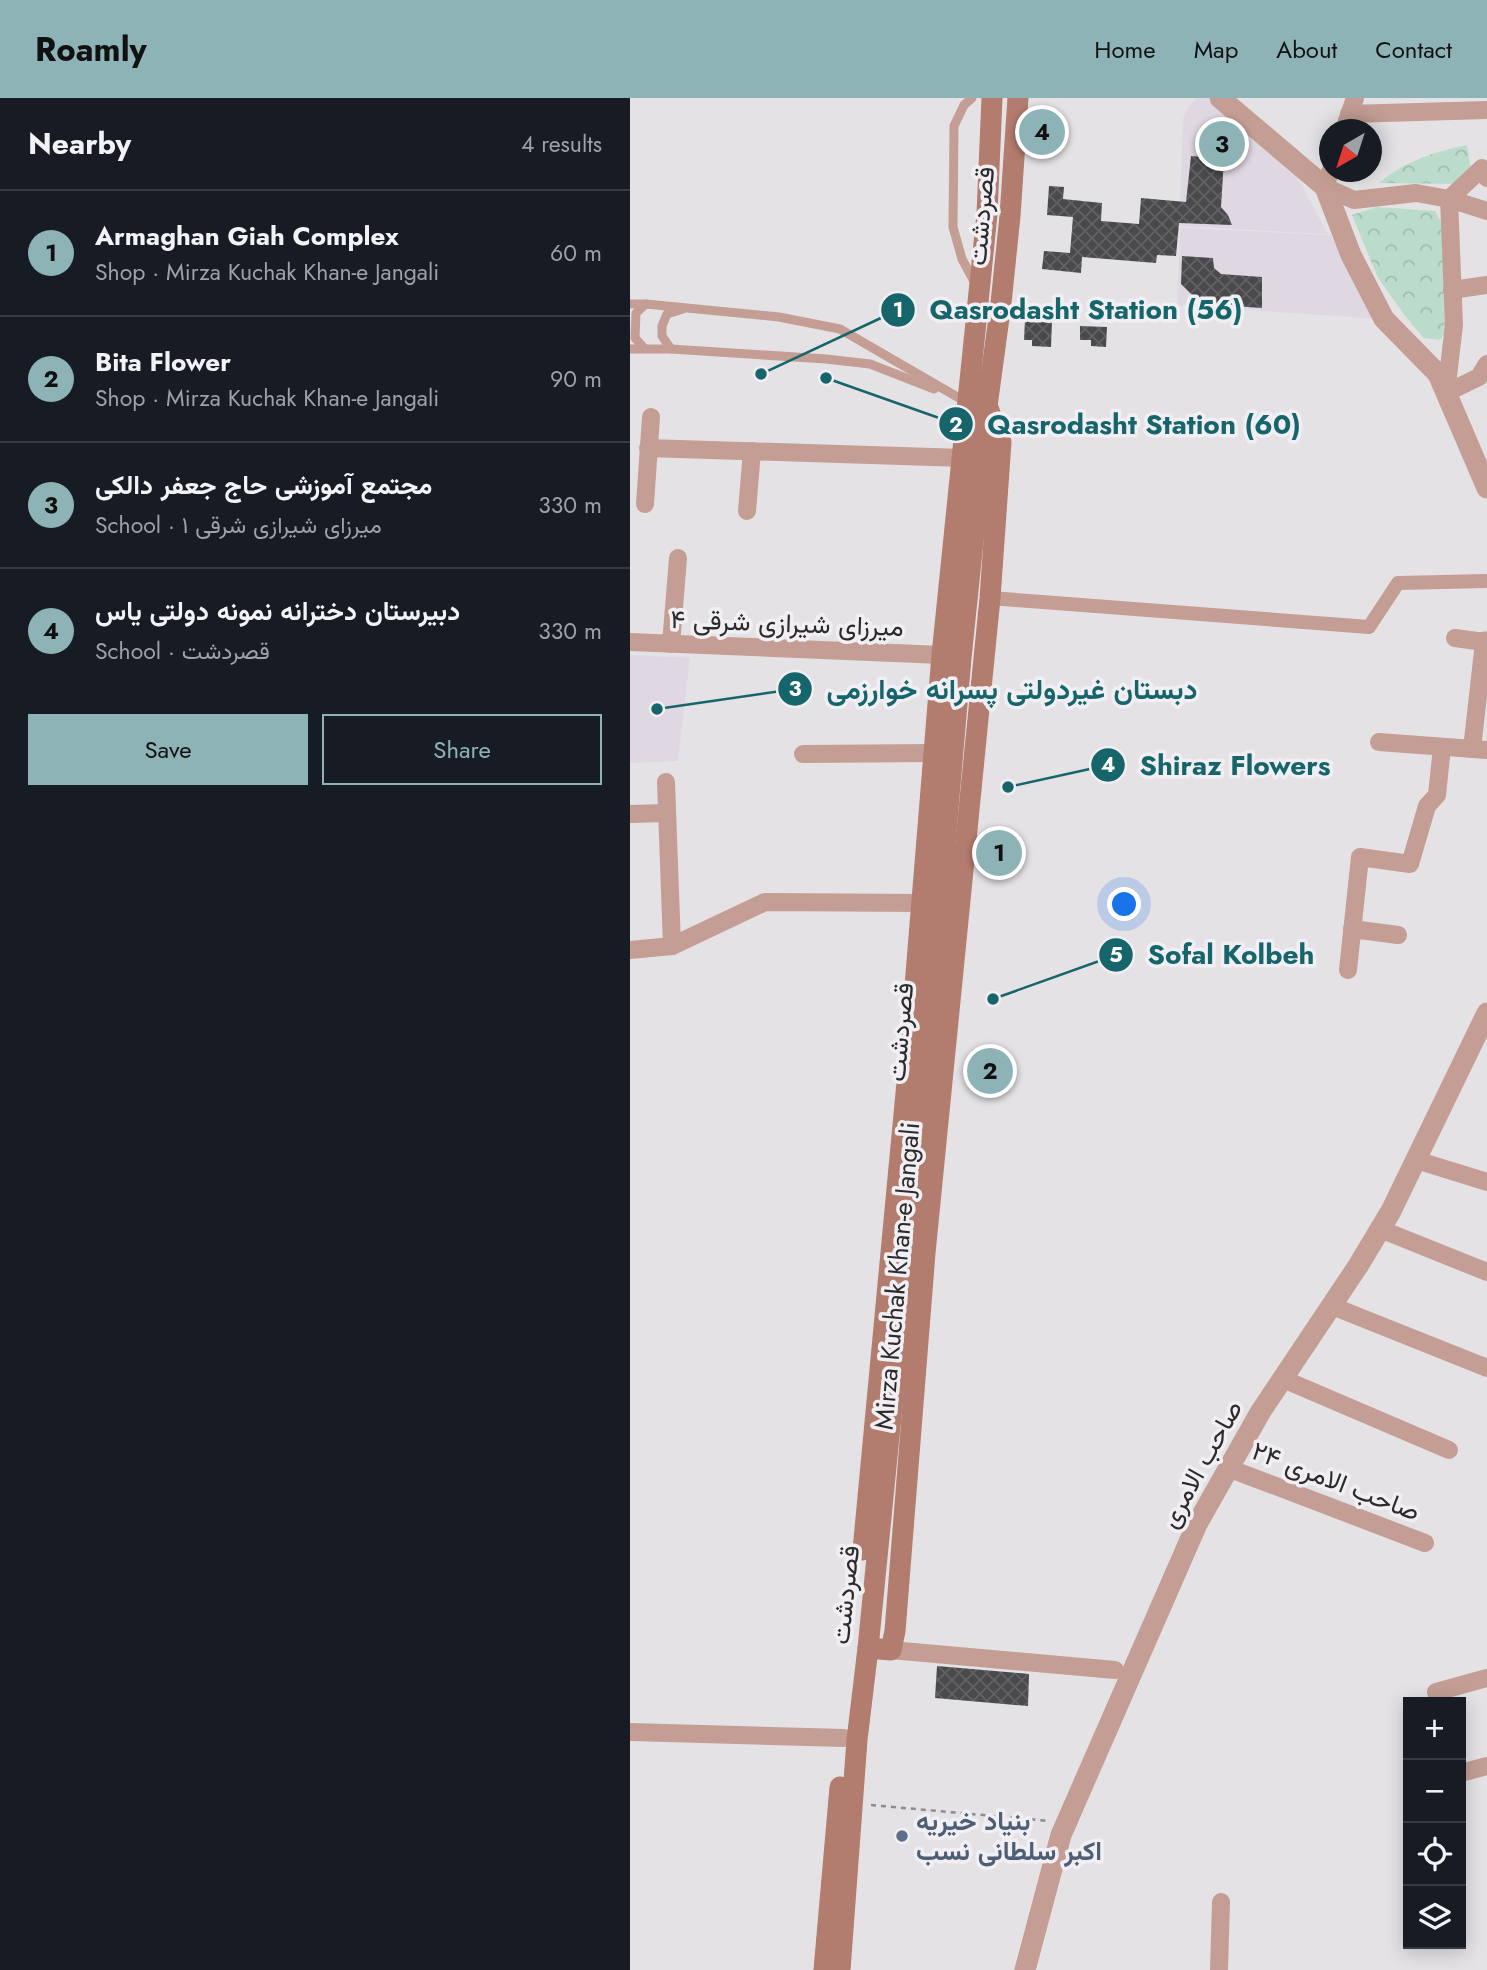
<!DOCTYPE html>
<html lang="en">
<head>
<meta charset="utf-8">
<style>
	body { margin:0; font-family:Jost,Vazirmatn,sans-serif; background:#242831; color:#f1f3f6 }
	.controls { position:absolute; right:21px; bottom:21px; display:grid; overflow:hidden; border-radius:0px; box-shadow:0 4px 18px #0003 }
	.controls button { width:63px; height:63px; display:grid; place-items:center; padding:0; border:0; border-bottom:2px solid #363941; background:#171b24; color:#f1f3f6; font:35px sans-serif }
	.compass { position:absolute; left:689px; top:21px; width:63px; height:63px; border-radius:50%; background:#171b24; box-shadow:0 4px 18px #0003; rotate:219deg }
	.you { position:absolute; left:495px; top:807px; width:24px; height:24px; margin:-18px; border:5px solid #fff; border-radius:50%; background:#1a73e8; box-shadow:0 0 0 10px #1a73e833 }
	.badge { display:grid; place-items:center; width:46px; height:46px; border-radius:50%; background:#8eb3b7; color:#111; font-size:23px; font-weight:700 }
	.pin { position:absolute; translate:-50% -50%; border:4px solid #fff; box-shadow:0 2px 7px #0006 }
	.list { margin:0; padding:0; list-style:none }
	h2 { display:flex; justify-content:space-between; align-items:center; height:91px; margin:0; padding:0 28px; font-size:30px }
	h2 small { font-size:23px; font-weight:400; color:#9ea1a6 }
	.list li { display:grid; grid-template-columns:46px 1fr auto; gap:21px; align-items:center; box-sizing:border-box; height:126px; padding:0 28px; border-top:2px solid #363941 }
	.list b { display:block; font-size:26px; white-space:nowrap }
	.list p { margin:0; font-size:23px; white-space:nowrap; color:#9ea1a6 }
	.list em { font-size:23px; font-style:normal; color:#9ea1a6 }
	.actions { display:flex; gap:14px; padding:21px 28px }
	.actions a { flex:1; padding:16px 0; border:2px solid #8eb3b7; border-radius:0px; text-align:center; font-size:24px; color:#8eb3b7 }
	.actions .main { background:#8eb3b7; color:#111 }
	.icon { flex:none; width:38px; height:38px; fill:none; stroke:currentColor; stroke-width:2; stroke-linecap:round; stroke-linejoin:round }
	.map { position:relative; flex:none; width:857px; height:1872px; overflow:hidden }
	header { display:flex; align-items:center; gap:42px; box-sizing:border-box; height:98px; padding:0 35px; background:#8eb3b7; color:#111 }
	header strong { font-size:33px }
	nav { display:flex; gap:38px; margin-inline-start:auto; font-size:24px }
	main { display:flex }
	aside { flex:1; background:#171b24 }
	.map>svg:first-child { display:block }
	.built { fill:#dfd8e2 }
	.forest { fill:url(#forest-crowns) }
	.building { fill:url(#building-cross-hatch) }
	.lines { fill:none; stroke-linecap:round; stroke-linejoin:round }
	.path { stroke:#8d8b8d; stroke-width:2.5; stroke-dasharray:5 5; stroke-linecap:butt }
	.service { stroke:#c49e94; stroke-width:9 }
	.pedestrian { stroke:#c49e94; stroke-width:14 }
	.minor { stroke:#c49e94; stroke-width:18 }
	.tertiary { stroke:#c49e94; stroke-width:21 }
	.secondary { stroke:#b27c6e; stroke-width:21 }
	.service-dot { fill:#5c6f8a; stroke:#f1eff3; stroke-width:2.5 }
	.labels { text-anchor:middle; stroke-width:7; stroke-linejoin:round; paint-order:stroke }
	.street-label { font-size:26px; fill:#2c2b2c; stroke:#f1eff3 }
	.service-label { font-size:26px; font-weight:bold; fill:#4e5e75; stroke:#f1eff3; text-anchor:start }
	.leader { fill:none; stroke:#16656b; stroke-width:2.5 }
	.callout-dot { fill:#16656b; stroke:#f1eff3; stroke-width:2.5 }
	.mark-label { font-size:21px; text-anchor:middle; font-weight:bold; fill:#fff }
	.callout-label { font-size:28px; text-anchor:middle; font-weight:bold; fill:#16656b; stroke:#f1eff3; stroke-width:7; stroke-linejoin:round; paint-order:stroke }
</style>
</head>
<body>
<header>
<strong>Roamly</strong>
<nav><a>Home</a><a>Map</a><a>About</a><a>Contact</a></nav>
</header>
<main>
<aside>
<h2>Nearby<small>4 results</small></h2>
<ul class="list">
<li><span class="badge">1</span><div><b>Armaghan Giah Complex</b><p>Shop · Mirza Kuchak Khan-e Jangali</p></div><em>60 m</em></li>
<li><span class="badge">2</span><div><b>Bita Flower</b><p>Shop · Mirza Kuchak Khan-e Jangali</p></div><em>90 m</em></li>
<li><span class="badge">3</span><div><b>مجتمع آموزشی حاج جعفر دالکی</b><p>School · ۱ میرزای شیرازی شرقی</p></div><em>330 m</em></li>
<li><span class="badge">4</span><div><b>دبیرستان دخترانه نمونه دولتی یاس</b><p>School · قصردشت</p></div><em>330 m</em></li>
</ul>
<div class="actions"><a class="main">Save</a><a>Share</a></div>
</aside>
<div class="map">
<svg width="857" height="1872" viewBox="0 0 857 1872">
	<defs>
		<pattern id="forest-crowns" width="20" height="18" patternUnits="userSpaceOnUse" patternTransform="scale(1.75)"><rect width="20" height="18" fill="#bbdcca"/><path d="M2 6a3 3 0 1 1 6 0M12 15a3 3 0 1 1 6 0" fill="none" stroke="#a1bdae"/></pattern>
		<pattern id="building-cross-hatch" width="8" height="8" patternUnits="userSpaceOnUse" patternTransform="scale(1.75)"><rect width="8" height="8" fill="#4a4a4d"/><path d="M0 0l8 8M0 8l8-8" fill="none" stroke="#626164"/></pattern>
	</defs>
	<rect width="100%" height="100%" fill="#e4e2e5"/>
	<g class="built">
		<path d="M567,0h10l85,70 36,66 -149,-8 4,-107 5,-12z"/>
		<path d="M550,130l151,7 47,84 -201,-14z"/>
		<path d="M0,557l60,3 -12,103 -48,2z"/>
	</g>
	<g class="forest">
		<path d="M837,47l4,27 -9,12 -83,-1c24,-21 57,-32 88,-38z"/>
		<path d="M747,109l58,4 10,18 4,100 -9,11 -16,-2 -18,-21 -28,-39 -26,-63z"/>
	</g>
	<g class="building">
		<path d="M561,58l33,3 -3,48 7,8 4,10 -53,-2 -3,33 -19,-1 -1,8 -74,-6 -1,16 -39,-4 2,-18 26,2 3,-36 -26,-2 2,-29 15,1 -1,12 39,4 -1,18 38,3 2,-26 45,4z"/>
		<path d="M552,158l31,2 1,10 7,6 41,3v31l-61,-4 -20,-20z"/>
		<path d="M395,222l27,1 -1,26 -19,-1v-6h-8z"/>
		<path d="M450,228l27,1 -1,20 -15,-1v-6h-11z"/>
		<path d="M307,1568l92,8 -1,32 -93,-8z"/>
	</g>
	<g class="lines">
		<path class="path" d="M241,1707l178,16"/>
		<g class="service">
			<path d="M342,0l-8,7 -10,21 -1,101 9,32 14,26"/>
			<path d="M0,206h16l133,13 61,12 126,73"/>
			<path d="M14,250l-9,-10 1,-25 10,-9"/>
			<path d="M0,251h41l155,10 44,5 64,25"/>
			<path d="M41,251l-9,-13v-10l5,-12 16,-5"/>
		</g>
		<path class="pedestrian" d="M360,500l379,29 29,-44 89,-2"/>
		<g class="minor">
			<path d="M719,16l138,-4"/>
			<path d="M714,32l11,-32"/>
			<path d="M700,74l-5,15 29,13 62,-7 33,6 38,12"/>
			<path d="M822,192l35,-5"/>
			<path d="M816,295l8,-68 -5,-126 33,-31 5,10"/>
			<path d="M816,295l33,-16 8,-13"/>
			<path d="M18,350l315,10"/>
			<path d="M15,406l6,-87"/>
			<path d="M117,413l5,-60"/>
			<path d="M825,540l29,4 -12,107"/>
			<path d="M0,544l312,13"/>
			<path d="M41,546l7,-86"/>
			<path d="M749,644l108,8"/>
			<path d="M173,656l131,-1"/>
			<path d="M36,684l6,164"/>
			<path d="M0,716l37,-1"/>
			<path d="M722,831l46,6"/>
			<path d="M0,852l42,-4 93,-44 156,1"/>
			<path d="M718,872l12,-113 50,7 17,-58 10,-11 5,-48"/>
			<path d="M786,1062l71,22"/>
			<path d="M750,1131l107,43"/>
			<path d="M702,1208l155,62"/>
			<path d="M653,1281l166,71"/>
			<path d="M598,1370l197,75"/>
			<path d="M261,1552l224,20"/>
			<path d="M806,1594l51,-14"/>
			<path d="M0,1634l214,6"/>
			<path d="M831,1675l26,-7"/>
			<path d="M589,1872l2,-68"/>
		</g>
		<g class="tertiary">
			<path d="M590,0l105,89 26,68 33,64 54,55 49,114"/>
			<path d="M854,544h3"/>
			<path d="M395,1872l36,-135 136,-311 64,-113 97,-145 33,-55 96,-198"/>
		</g>
		<g class="secondary">
			<path d="M233,1452l45,-478 34,-417 45,-441 5,-116"/>
			<path d="M238,1550l23,2 4,-19 30,-378 65,-655 11,-156 -13,-34"/>
			<path d="M194,1872l16,-183"/>
			<path d="M210,1872l17,-230 11,-92 57,-574 36,-416 26,-252 14,-103 9,-87 8,-118"/>
		</g>
	</g>
	<circle class="service-dot" cx="272" cy="1738" r="7"/>
	<g class="labels">
		<g class="street-label">
			<text transform="translate(351 118) rotate(-85)" y="9">قصردشت</text>
			<text transform="translate(157 525) rotate(2)" y="9">۴ میرزای شیرازی شرقی</text>
			<text transform="translate(270 934) rotate(-85)" y="9">قصردشت</text>
			<text transform="translate(267 1178) rotate(-85)" y="9">Mirza Kuchak Khan-e Jangali</text>
			<text transform="translate(571 1366) rotate(-61)" y="9">صاحب الامری</text>
			<text transform="translate(706 1383) rotate(21)" y="9">۲۴ صاحب الامری</text>
			<text transform="translate(215 1497) rotate(-84)" y="9">قصردشت</text>
		</g>
		<g class="service-label">
			<text x="286" y="1732">بنیاد خیریه<tspan x="286" dy="30">اکبر سلطانی نسب</tspan></text>
		</g>
	</g>
	<path class="leader" d="M131 276L268 212M196 280L326 326M27 611L165 591M378 689L478 667M363 901L486 857"/>
	<g class="callout-dot">
		<circle cx="131" cy="276" r="7"/>
		<circle cx="196" cy="280" r="7"/>
		<circle cx="27" cy="611" r="7"/>
		<circle cx="378" cy="689" r="7"/>
		<circle cx="363" cy="901" r="7"/>
		<circle cx="268" cy="212" r="18"/>
		<circle cx="326" cy="326" r="18"/>
		<circle cx="165" cy="591" r="18"/>
		<circle cx="478" cy="667" r="18"/>
		<circle cx="486" cy="857" r="18"/>
	</g>
	<g class="mark-label">
		<text x="268" y="219">1</text>
		<text x="326" y="334">2</text>
		<text x="165" y="598">3</text>
		<text x="478" y="674">4</text>
		<text x="486" y="864">5</text>
	</g>
	<g class="callout-label">
		<text x="456" y="221">Qasrodasht Station (56)</text>
		<text x="514" y="336">Qasrodasht Station (60)</text>
		<text x="382" y="601">دبستان غیردولتی پسرانه خوارزمی</text>
		<text x="605" y="677">Shiraz Flowers</text>
		<text x="601" y="866">Sofal Kolbeh</text>
	</g>
</svg>
<div class="controls">
<button>+</button>
<button>−</button>
<button><svg class="icon" aria-label="locate" viewBox="0 0 24 24"><circle cx="12" cy="12" r="6"/><path d="M12 2v4M12 18v4M2 12h4M18 12h4"/></svg></button>
<button><svg class="icon" aria-label="layers" viewBox="0 0 24 24"><path d="M12 4l9 5-9 5-9-5zM3 14l9 5 9-5"/></svg></button>
</div>
<svg class="compass" viewBox="-18 -18 36 36"><path d="M0-13l5 13h-10z" fill="#e53935"/><path d="M0 13l5-13h-10z" fill="#9ea1a6"/></svg>
<div class="you"></div>
<div class="pin badge" style="left:369px;top:755px">1</div>
<div class="pin badge" style="left:360px;top:973px">2</div>
<div class="pin badge" style="left:592px;top:46px">3</div>
<div class="pin badge" style="left:412px;top:34px">4</div>
</div>
</main>
</body>
</html>
